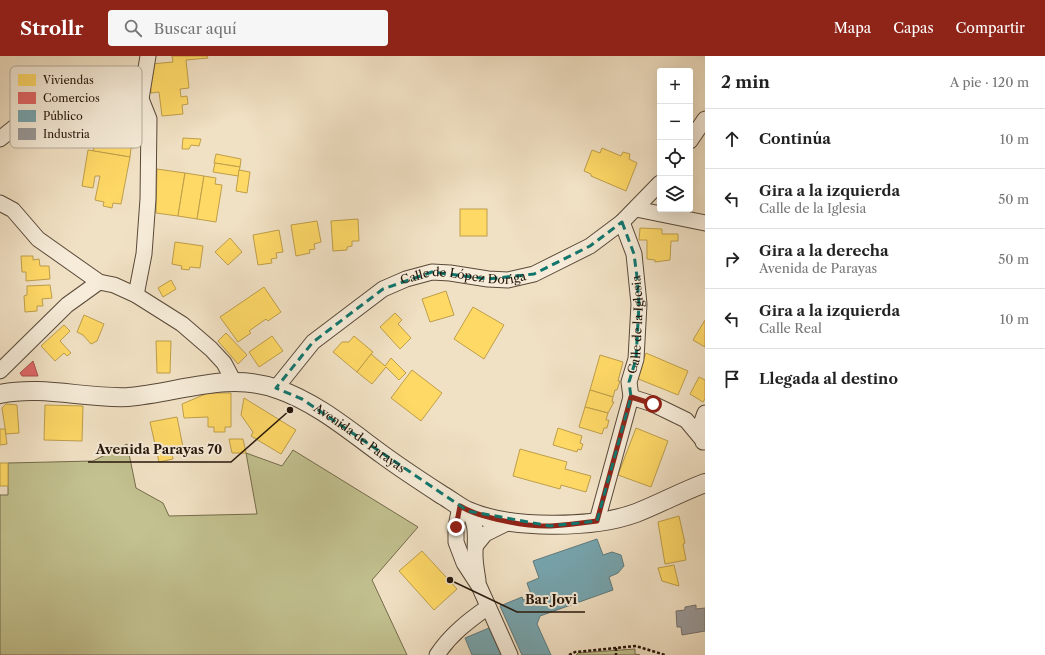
<!DOCTYPE html>
<html lang="es">
<head>
<meta charset="utf-8">
<style>
	body { margin:0; font-family:"Libre Caslon Text",serif; background:#f6f6f6; color:#222 }
	.controls { position:absolute; right:12px; top:12px; display:grid; overflow:hidden; border-radius:4px; box-shadow:0 4px 16px #0002 }
	.controls button { width:36px; height:36px; display:grid; place-items:center; padding:0; border:0; border-bottom:1px solid #e0e0e0; background:#fff; color:#222; font:20px sans-serif }
	.stop { position:absolute; width:12px; height:12px; margin:-9px; border:3px solid #8f2418; border-radius:50%; background:#fff }
	.stop.end { background:#8f2418; border-color:#fff; box-shadow:0 1px 4px #0008 }
	.list { margin:0; padding:0; list-style:none }
	h2 { display:flex; justify-content:space-between; align-items:center; height:52px; margin:0; padding:0 16px; font-size:17px }
	h2 small { font-size:13px; font-weight:400; color:#767676 }
	.list li { display:grid; grid-template-columns:26px 1fr auto; gap:12px; align-items:center; box-sizing:border-box; height:60px; padding:0 16px; border-top:1px solid #e0e0e0 }
	.list b { display:block; font-size:15px; white-space:nowrap }
	.list p { margin:0; font-size:13px; white-space:nowrap; color:#767676 }
	.list em { font-size:13px; font-style:normal; color:#767676 }
	.icon { flex:none; width:22px; height:22px; fill:none; stroke:currentColor; stroke-width:2; stroke-linecap:round; stroke-linejoin:round }
	.map { position:relative; flex:none; width:705px; height:599px; overflow:hidden }
	header { display:flex; align-items:center; gap:24px; box-sizing:border-box; height:56px; padding:0 20px; background:#8f2418; color:#fff }
	header strong { font-size:19px }
	nav { display:flex; gap:22px; margin-inline-start:auto; font-size:14px }
	.search { width:280px; height:36px; background:#f6f6f6; display:flex; align-items:center; gap:10px; box-sizing:border-box; padding:0 14px; border-radius:4px; color:#767676; font-size:15px }
	main { display:flex }
	aside { flex:1; background:#fff }
	.map>svg:first-child { display:block }
	.green { fill:#c2c18f; stroke:#746b4c }
	.homes { fill:#ffd966; stroke:#be9e4a }
	.shops { fill:#e06666; stroke:#a84e4a }
	.public { fill:#76a5af; stroke:#5e7a7e }
	.industry { fill:#999; stroke:#76716e }
	.lines { fill:none; stroke-linecap:round; stroke-linejoin:round }
	.minor-casing { stroke:#584838; stroke-width:17 }
	.tertiary-casing { stroke:#584838; stroke-width:20 }
	.path { stroke:#25150a; stroke-width:2.5; stroke-dasharray:3 2; stroke-linecap:butt }
	.minor { stroke:#f6ecd9; stroke-width:15 }
	.tertiary { stroke:#f6ecd9; stroke-width:18 }
	.route { stroke:#8f2418; stroke-width:5 }
	.marked { fill:none; stroke:#0f766e; stroke-width:3; stroke-dasharray:8 5; stroke-linejoin:round }
	.labels { text-anchor:middle; stroke-width:4; stroke-linejoin:round; paint-order:stroke }
	.street-label { font-size:12px; fill:#25150a; stroke:#f6ecd9 }
	.key { fill:#f6ecd9; stroke:#b7ac9b; stroke-width:1 }
	.key-label { font-size:11px; fill:#25150a }
	.leader { fill:none; stroke:#25150a; stroke-width:1.5 }
	.callout-dot { fill:#25150a; stroke:#f6ecd9; stroke-width:1.5 }
	.callout-label { font-size:13px; text-anchor:middle; font-weight:bold; fill:#25150a; stroke:#f6ecd9; stroke-width:4; stroke-linejoin:round; paint-order:stroke }
</style>
</head>
<body>
<header>
<strong>Strollr</strong>
<div class="search"><svg class="icon" aria-label="search" viewBox="0 0 24 24"><circle cx="10" cy="10" r="6"/><path d="M15 15l6 6"/></svg>Buscar aquí</div>
<nav><a>Mapa</a><a>Capas</a><a>Compartir</a></nav>
</header>
<main>
<div class="map">
<svg width="705" height="599" viewBox="0 0 705 599">
	<rect width="100%" height="100%" fill="#f1e1c4"/>
	<filter id="stains"><feTurbulence type="fractalNoise" baseFrequency=".005" numOctaves="4"/><feColorMatrix values="0 0 0 0 .2 0 0 0 0 .09 0 0 0 0 .02 0 0 0 .5 -.17"/></filter>
	<radialGradient id="worn" r=".72"><stop offset=".6" stop-color="#630" stop-opacity="0"/><stop offset="1" stop-color="#630" stop-opacity=".3"/></radialGradient>
	<g class="green">
		<path d="M127,388l9,44 27,15 6,13 88,-2 -11,-61 36,13 11,-16 125,77 -46,53 35,75h-407v-160h8v-32l85,-2z"/>
		<path d="M635,593v5l5,1h-64l2,-2z"/>
	</g>
	<g class="homes">
		<path d="M172,0h35l1,2 -22,2 3,28 -9,1 1,8 6,-1 1,8 -6,1 1,9 -21,2 -3,-24 -8,1 -1,-14 1,-15 22,-2z"/>
		<path d="M98,69l36,7 -2,9h3l-1,7h-3l-1,9 -37,-6z"/>
		<path d="M183,82l18,1 -2,7 -8,-1 -2,4h-7z"/>
		<path d="M602,92l19,8 2,-4 7,2 -1,5 8,4 -11,28 -35,-15v-2l-7,-3 8,-21 8,3z"/>
		<path d="M88,94l42,7 -9,47 -8,-1 -1,5 -9,-2 1,-4 -9,-2 5,-24h-5l-2,12 -11,-2z"/>
		<path d="M216,98l25,5 -1,8 -26,-4z"/>
		<path d="M215,107l25,4 -2,9 -25,-4z"/>
		<path d="M157,113l28,4 -7,43 -22,-3z"/>
		<path d="M239,114l11,2 -3,21 -11,-2z"/>
		<path d="M185,117l19,3 -7,43 -19,-3z"/>
		<path d="M204,120l12,2 -1,6 7,1 -6,37 -19,-3z"/>
		<rect x="460" y="153" width="27" height="27"/>
		<path d="M358,163l1,22h-7v5l-5,1v3l-14,1 -2,-30z"/>
		<path d="M317,165l4,21 -7,2 1,5 -6,1 1,3 -14,3 -5,-31z"/>
		<path d="M640,172l22,1v5h16v7h-7l-1,19 -15,2v-2l-8,-1v-19h-8z"/>
		<path d="M279,174l4,22 -7,1 1,5 -6,1 1,4 -14,2 -5,-30z"/>
		<path d="M230,182l12,14 -14,13 -13,-13z"/>
		<path d="M175,186l28,4 -3,22 -10,-1 -1,3 -8,-1 1,-3 -10,-2z"/>
		<path d="M21,200h12v4l6,-1 1,7h9l1,13 -24,2v-9h-4z"/>
		<path d="M171,224l5,9 -13,8 -5,-9z"/>
		<path d="M50,229l2,13 -10,1 1,7h-6v5l-12,1 -1,-16 3,-1v-9z"/>
		<path d="M264,231l17,25 -13,9 -2,-2 -17,12 2,2 -13,9 -18,-25z"/>
		<path d="M446,235l8,24 -24,7 -8,-23z"/>
		<path d="M473,251l31,18 -20,34 -30,-20z"/>
		<path d="M395,257l7,7 -4,4 13,14 -11,11 -20,-22z"/>
		<path d="M84,259l20,9 -7,17 -6,3 -8,-9 -6,-3z"/>
		<path d="M705,264v27l-12,-7z"/>
		<path d="M64,269l6,6 -10,10 11,12 -4,3 -3,-3 -9,8 -14,-15z"/>
		<path d="M226,277l21,22 -9,9 -20,-23z"/>
		<path d="M272,280l11,15 -24,16 -10,-15z"/>
		<path d="M354,280l19,16 -16,20 -24,-20 9,-10h7z"/>
		<path d="M156,285h15l-1,32h-13z"/>
		<path d="M646,297l42,18 -10,24 -42,-17z"/>
		<path d="M371,298l14,12 6,-8 15,15 -7,7 -13,-13 -14,17 -15,-12z"/>
		<path d="M600,299l23,7 -5,19h2l-3,9h-2l-2,7 -23,-7z"/>
		<path d="M412,314l30,23 -21,28 -30,-23z"/>
		<path d="M699,321l6,3v19l-2,3 -13,-8z"/>
		<path d="M590,334l23,7 -1,5h2l-6,11 -23,-6z"/>
		<path d="M208,337h23v34h-6v5h-11v-5h-6v-10l-24,1 -2,-14z"/>
		<path d="M244,342l52,32 -15,24 -30,-18 2,-4 -12,-17z"/>
		<path d="M6,348l11,1 2,28 -13,1 -4,-26z"/>
		<path d="M45,349l38,1 -1,35 -38,-1z"/>
		<path d="M585,351l23,6 -2,7h3l-2,8h-3l-2,6 -23,-7z"/>
		<path d="M177,361l6,30 -12,2 2,10 -14,3 -9,-40z"/>
		<path d="M558,372l24,8 -2,7 3,1 -2,6 -3,-1 -1,3 -24,-7z"/>
		<path d="M636,372l32,13 -17,46 -33,-12z"/>
		<path d="M0,373h5l2,15 -7,1z"/>
		<path d="M229,383h14l3,14h-14z"/>
		<path d="M520,393l47,13 -2,7 26,7 -5,16 -25,-7 -1,4 -47,-13z"/>
		<rect x="0" y="407" width="8" height="23"/>
		<path d="M679,460l6,27 -2,1 3,16 -21,4 -7,-42z"/>
		<path d="M422,495l35,38 -23,21 -35,-39z"/>
		<path d="M674,509l5,21 -17,-5 -4,-13z"/>
	</g>
	<path class="shops" d="M33,305l5,15h-16l-2,-3z"/>
	<g class="public">
		<path d="M597,483l6,16 9,-3 9,3 3,11 -6,7 -9,4 4,13 -73,26 -3,8 14,31h-29l-22,-49 22,-9 1,3 9,-3 -5,-14 12,-5 -6,-17z"/>
		<path d="M489,572l12,27h-29l-7,-17z"/>
	</g>
	<path class="industry" d="M696,549v4l9,-1v23l-23,4 -1,-8h-4l-1,-16 9,-1v-3z"/>
	<g class="lines">
		<g class="minor-casing">
			<g id="minor">
				<path d="M0,83l26,-21 15,-5 69,-14h31"/>
				<path d="M690,85l15,-22"/>
				<path d="M0,147l13,7 25,29 61,43 15,3 22,10 46,29 29,25 13,14 10,19"/>
				<path d="M636,153l69,14"/>
				<path d="M136,239l8,-41 4,-55 1,-80 -8,-20 7,-43"/>
				<path d="M0,315l67,-66 32,-23"/>
				<path id="s1" d="M276,332l37,-46 70,-53 23,-10 26,-7 18,1 38,6 20,1 26,-6 56,-28 32,-24 38,-39"/>
				<path d="M631,341l22,7 33,16 15,18"/>
				<path d="M703,386l-2,-18 4,-11"/>
				<path d="M460,450l-4,21v15l8,21 15,23 31,69"/>
				<path d="M468,455c10,14 7,28 7,44 0,9 2,18 3,26"/>
				<path id="s2" d="M597,465l34,-124 -2,-15 7,-23 3,-55 -5,-50 -12,-32"/>
				<path d="M476,489l9,-11 26,-13"/>
				<path d="M437,599c13,-20 31,-34 51,-48"/>
			</g>
		</g>
		<g class="tertiary-casing">
			<g id="tertiary">
				<path id="s3" d="M0,338c43,-9 85,5 128,3 50,-4 100,-26 149,-8 39,13 73,42 106,66 19,14 39,27 59,40 9,5 17,12 26,16 41,18 125,18 168,2 23,-9 45,-21 69,-30"/>
			</g>
		</g>
		<g class="path">
			<path d="M616,592v7"/>
			<path d="M569,599l6,-3 61,-6 29,9"/>
		</g>
		<use href="#minor" class="minor"/>
		<use href="#tertiary" class="tertiary"/>
	</g>
	<g class="lines">
		<path class="route" d="M456,471l4,-21c20,12 67,21 91,20 15,-1 31,-3 46,-5l34,-124 22,7"/>
	</g>
	<path class="marked" d="M622,166l12,32 3,23 2,27 -3,55 -7,23 2,15 -34,124 -47,5 -82,-15 -166,-112 -26,-11 37,-46 70,-53 49,-17 56,7 46,-5 56,-28z"/>
	<g class="labels">
		<g class="street-label">
			<text dy="4" stroke="none"><textPath href="#s1" startOffset="230">Calle de López Doriga</textPath></text>
			<text dy="4" stroke="none"><textPath href="#s2" startOffset="202">Calle de la Iglesia</textPath></text>
			<text dy="4" stroke="none"><textPath href="#s3" startOffset="376">Avenida de Parayas</textPath></text>
		</g>
	</g>
	<rect x="10" y="10" width="132" height="82" rx="6" class="key"/>
	<rect x="18" y="18" width="18" height="12" fill="#ffd966"/>
	<rect x="18" y="36" width="18" height="12" fill="#e06666"/>
	<rect x="18" y="54" width="18" height="12" fill="#76a5af"/>
	<rect x="18" y="72" width="18" height="12" fill="#999"/>
	<g class="key-label">
		<text x="43" y="28">Viviendas</text>
		<text x="43" y="46">Comercios</text>
		<text x="43" y="64">Público</text>
		<text x="43" y="82">Industria</text>
	</g>
	<path class="leader" d="M290 354L231 406H88M450 524L517 556H585"/>
	<g class="callout-dot">
		<circle cx="290" cy="354" r="4"/>
		<circle cx="450" cy="524" r="4"/>
	</g>
	<g class="callout-label">
		<text x="159" y="398">Avenida Parayas 70</text>
		<text x="551" y="548">Bar Jovi</text>
	</g>
	<rect width="100%" height="100%" filter="url(#stains)"/>
	<rect width="100%" height="100%" fill="url(#worn)"/>
</svg>
<div class="controls">
<button>+</button>
<button>−</button>
<button><svg class="icon" aria-label="locate" viewBox="0 0 24 24"><circle cx="12" cy="12" r="6"/><path d="M12 2v4M12 18v4M2 12h4M18 12h4"/></svg></button>
<button><svg class="icon" aria-label="layers" viewBox="0 0 24 24"><path d="M12 4l9 5-9 5-9-5zM3 14l9 5 9-5"/></svg></button>
</div>
<div class="stop" style="left:653px;top:348px"></div>
<div class="stop end" style="left:456px;top:471px"></div>
</div>
<aside>
<h2>2 min<small>A pie · 120 m</small></h2>
<ul class="list">
<li><svg class="icon" aria-label="ahead" viewBox="0 0 24 24"><path d="M12 20V5M6 11l6-6 6 6"/></svg><div><b>Continúa</b></div><em>10 m</em></li>
<li><svg class="icon" aria-label="left" viewBox="0 0 24 24"><path d="M17 20v-9H6M10 6l-5 5 5 5"/></svg><div><b>Gira a la izquierda</b><p>Calle de la Iglesia</p></div><em>50 m</em></li>
<li><svg class="icon" aria-label="right" viewBox="0 0 24 24"><path d="M7 20v-9h11M14 6l5 5-5 5"/></svg><div><b>Gira a la derecha</b><p>Avenida de Parayas</p></div><em>50 m</em></li>
<li><svg class="icon" aria-label="left" viewBox="0 0 24 24"><path d="M17 20v-9H6M10 6l-5 5 5 5"/></svg><div><b>Gira a la izquierda</b><p>Calle Real</p></div><em>10 m</em></li>
<li><svg class="icon" aria-label="arrive" viewBox="0 0 24 24"><path d="M6 21V4h12l-3 4 3 4H6"/></svg><div><b>Llegada al destino</b></div></li>
</ul>
</aside>
</main>
</body>
</html>
